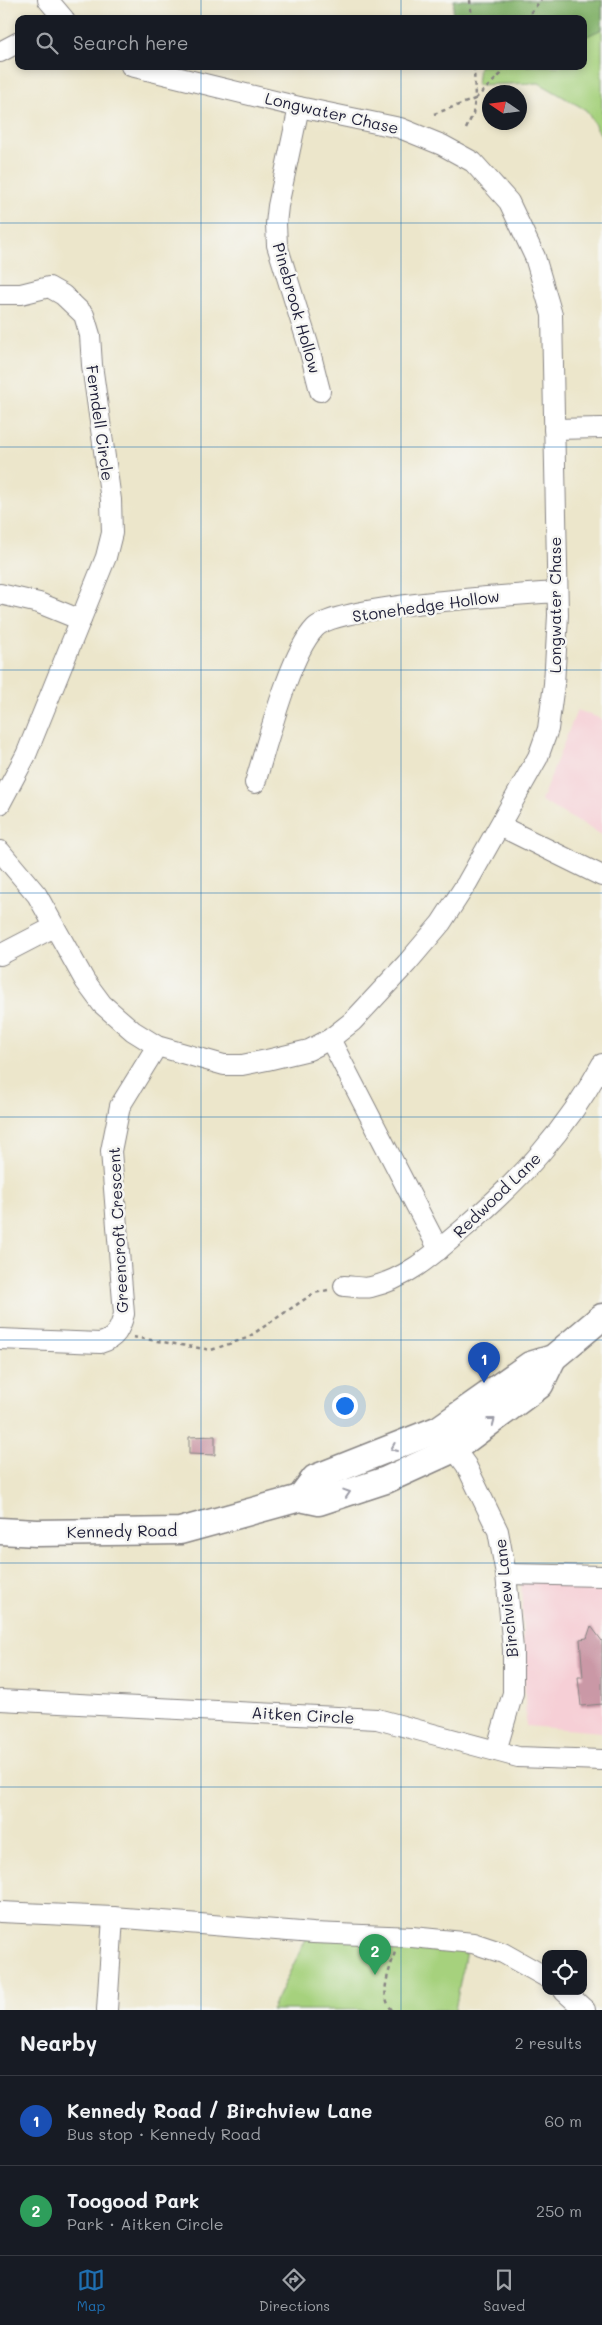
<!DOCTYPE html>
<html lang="en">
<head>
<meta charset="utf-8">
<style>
	body { margin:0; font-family:Mali,sans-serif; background:#242831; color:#f1f3f6 }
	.controls { position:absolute; right:15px; bottom:15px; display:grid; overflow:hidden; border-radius:10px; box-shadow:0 2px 8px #0003 }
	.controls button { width:45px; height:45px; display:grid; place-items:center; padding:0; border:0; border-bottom:1px solid #363941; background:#171b24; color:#f1f3f6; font:25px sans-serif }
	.compass { position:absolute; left:482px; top:85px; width:45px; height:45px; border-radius:50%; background:#171b24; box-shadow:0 2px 8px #0003; rotate:283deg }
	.you { position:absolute; left:344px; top:1405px; width:18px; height:18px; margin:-12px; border:4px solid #fff; border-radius:50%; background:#1a73e8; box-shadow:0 0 0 8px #1a73e833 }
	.badge { display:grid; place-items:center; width:32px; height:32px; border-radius:50%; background:#1f6fb2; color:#fff; font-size:16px; font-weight:700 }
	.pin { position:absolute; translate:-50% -41px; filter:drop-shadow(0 1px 2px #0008) }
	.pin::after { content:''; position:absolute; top:26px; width:18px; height:15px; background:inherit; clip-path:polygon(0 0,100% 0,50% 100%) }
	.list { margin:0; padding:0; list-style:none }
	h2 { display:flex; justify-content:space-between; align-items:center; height:65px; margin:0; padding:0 20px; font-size:21px }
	h2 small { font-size:16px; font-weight:400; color:#9ea1a6 }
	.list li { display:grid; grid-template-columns:32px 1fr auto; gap:15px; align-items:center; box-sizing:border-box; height:90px; padding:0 20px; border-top:1px solid #363941 }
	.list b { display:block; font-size:19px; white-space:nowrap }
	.list p { margin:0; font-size:16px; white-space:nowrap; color:#9ea1a6 }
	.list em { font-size:16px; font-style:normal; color:#9ea1a6 }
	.icon { flex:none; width:28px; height:28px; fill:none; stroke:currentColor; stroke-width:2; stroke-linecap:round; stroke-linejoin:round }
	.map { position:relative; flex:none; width:602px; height:2010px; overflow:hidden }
	.search { position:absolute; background:#171b24; box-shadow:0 2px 8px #0003; left:15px; right:15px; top:15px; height:55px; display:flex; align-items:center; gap:12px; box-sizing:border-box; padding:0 18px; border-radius:10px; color:#9ea1a6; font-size:19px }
	.sheet { height:245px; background:#171b24 }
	nav { display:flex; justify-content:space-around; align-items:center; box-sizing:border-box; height:70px; border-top:1px solid #363941; background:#171b24; font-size:14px; color:#9ea1a6 }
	nav a { display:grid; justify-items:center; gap:2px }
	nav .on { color:#1f6fb2 }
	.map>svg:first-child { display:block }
	.built { fill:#f6cfd6 }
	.green { fill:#a6d17d; stroke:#647a5c }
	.forest { fill:#84b36c; stroke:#536a54 }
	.building { fill:#ca98a6 }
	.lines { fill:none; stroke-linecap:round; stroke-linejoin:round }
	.minor-casing { stroke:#878483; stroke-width:22 }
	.major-casing { stroke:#878483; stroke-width:29 }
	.path { stroke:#878483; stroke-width:2.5; stroke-dasharray:4 4; stroke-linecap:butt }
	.minor { stroke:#fff; stroke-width:20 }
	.major { stroke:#fff; stroke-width:26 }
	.oneway { stroke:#9c9ca7 }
	.grid { fill:none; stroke:#1f6fb2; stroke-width:1; stroke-opacity:0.55 }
	.labels { text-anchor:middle; stroke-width:5; stroke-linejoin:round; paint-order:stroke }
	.street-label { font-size:16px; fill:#22223b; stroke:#f6f6f2 }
</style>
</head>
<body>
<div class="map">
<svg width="602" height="2010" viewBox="0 0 602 2010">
	<rect width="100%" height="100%" fill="#f6f6f2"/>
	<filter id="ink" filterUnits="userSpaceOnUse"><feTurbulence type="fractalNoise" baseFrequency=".02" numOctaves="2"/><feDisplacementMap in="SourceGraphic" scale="10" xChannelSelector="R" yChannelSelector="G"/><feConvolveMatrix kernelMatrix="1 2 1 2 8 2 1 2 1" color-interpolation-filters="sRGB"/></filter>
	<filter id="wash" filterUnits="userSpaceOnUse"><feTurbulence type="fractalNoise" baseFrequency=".0096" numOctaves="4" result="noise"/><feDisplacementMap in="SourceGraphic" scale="20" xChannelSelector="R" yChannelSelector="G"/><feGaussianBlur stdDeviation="1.12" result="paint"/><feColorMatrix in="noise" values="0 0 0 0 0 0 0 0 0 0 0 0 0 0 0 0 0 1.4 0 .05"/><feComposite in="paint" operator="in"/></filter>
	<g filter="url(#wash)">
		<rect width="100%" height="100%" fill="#ece6cb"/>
		<g class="built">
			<path d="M577,710l25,9v116l-61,-34z"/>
			<path d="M602,1575v157l-76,-6 -5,-148z"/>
		</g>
		<g class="green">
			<path d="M602,0v137l-16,-27 -47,-27 -62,2 2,-19h104v-47z"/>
			<path d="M310,1931l158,9 -13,70h-184z"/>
		</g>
		<path class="forest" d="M454,0h148v29l-19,9v-19h-131z"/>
		<g id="blocks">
			<g class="building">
				<path d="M215,1436v19l-26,-1v-17z"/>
				<path d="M591,1626l11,15v63l-21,2 -3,-29h5l-3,-38 7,-1z"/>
			</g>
		</g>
	</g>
	<g filter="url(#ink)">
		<use href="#blocks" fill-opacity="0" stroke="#878483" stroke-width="1"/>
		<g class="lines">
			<g class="minor-casing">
				<g id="minor">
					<path d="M48,0l16,19"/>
					<path d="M0,52l19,-10"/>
					<path d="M299,107l-21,99 -2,18 1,21 31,99 12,47"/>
					<path d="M0,294h21l28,-7 14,8 21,20 6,20 2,30 19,135 1,33 -6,24 -80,198 -26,49"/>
					<path d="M554,429l48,-1"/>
					<path d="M0,594l39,9 42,17"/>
					<path d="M255,783c12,-38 34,-128 60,-155 22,-23 202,-33 242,-36"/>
					<path d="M500,826l102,50"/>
					<path d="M0,851l37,44 48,86 17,23 31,27 24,15 67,19h18l25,-5 42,-10 21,-11 23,-18 54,-58 34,-40 26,-40 71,-126 10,-28 6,-45 4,-69 -6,-300 -17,-58 -26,-55 -36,-40 -31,-17 -42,-17 -101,-21 -168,-41"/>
					<path d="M0,955l54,-28"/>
					<path d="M330,1039l109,211"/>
					<path d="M344,1286c8,0 19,3 27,1 36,-8 65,-35 92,-58 58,-50 103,-98 139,-165"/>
					<path d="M0,1339l100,4c16,-4 20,-14 24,-29l-13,-163 9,-45 37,-60"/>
					<path d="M446,1438l20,27 32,66 8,43 7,75v44l-17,58"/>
					<path d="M506,1574l96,2"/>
					<path d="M0,1700l377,19 141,38 84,3"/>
					<path d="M0,1912l113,5 200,16 99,4 61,6 30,10 43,24"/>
					<path d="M564,1991l21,19"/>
					<path d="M107,2010l6,-93"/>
				</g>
			</g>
			<g class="major-casing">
				<g id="major">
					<path d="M300,1498l15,-20 124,-49 91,-64 23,-7 49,-41"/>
					<path d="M0,1531l37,2 143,-2 120,-33 19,4 67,-22 68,-31 86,-64 13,-27"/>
				</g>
			</g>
			<g class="path">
				<path d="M470,0l2,19"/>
				<path d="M525,19l16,-19"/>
				<path d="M434,114l41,-15 -1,-33"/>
				<path d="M466,129l7,-15 2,-15 26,-25 3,-8"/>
				<path d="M133,1337l78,13 36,-12 67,-45 14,-3"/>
				<path d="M392,2010c-14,-16 -2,-40 3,-58"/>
			</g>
			<use href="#minor" class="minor"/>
			<use href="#major" class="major"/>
		</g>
		<defs><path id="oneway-chevron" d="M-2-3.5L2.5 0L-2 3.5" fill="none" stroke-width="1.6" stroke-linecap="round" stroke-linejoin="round" transform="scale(1.25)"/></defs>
		<g class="oneway">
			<use href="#oneway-chevron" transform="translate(492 1421) rotate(-37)"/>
			<use href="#oneway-chevron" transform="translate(394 1448) rotate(157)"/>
			<use href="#oneway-chevron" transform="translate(347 1493) rotate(-18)"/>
		</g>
	</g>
	<path class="grid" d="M201,0v19M401,0v19M201,66v1944M401,66v1944M0,223h602M0,447h602M0,670h602M0,893h602M0,1117h602M0,1340h602M0,1563h602M0,1787h602"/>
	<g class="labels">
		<g class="street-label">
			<text transform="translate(332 113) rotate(13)" y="6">Longwater Chase</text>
			<text transform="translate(297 308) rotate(74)" y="6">Pinebrook Hollow</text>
			<text transform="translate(100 423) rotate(82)" y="6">Ferndell Circle</text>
			<text transform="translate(555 605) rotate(-90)" y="6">Longwater Chase</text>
			<text transform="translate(426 606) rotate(-8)" y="6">Stonehedge Hollow</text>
			<text transform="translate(497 1195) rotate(-44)" y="6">Redwood Lane</text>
			<text transform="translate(118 1230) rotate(-93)" y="6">Greencroft Crescent</text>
			<text transform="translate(122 1531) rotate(-1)" y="6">Kennedy Road</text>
			<text transform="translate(506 1598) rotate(-96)" y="6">Birchview Lane</text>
			<text transform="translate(303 1715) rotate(3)" y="6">Aitken Circle</text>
		</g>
	</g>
</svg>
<div class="controls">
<button><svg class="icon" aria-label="locate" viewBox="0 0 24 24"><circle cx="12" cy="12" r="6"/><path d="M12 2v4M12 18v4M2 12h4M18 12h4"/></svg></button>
</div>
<svg class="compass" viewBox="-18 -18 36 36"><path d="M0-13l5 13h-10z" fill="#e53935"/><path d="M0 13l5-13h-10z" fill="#9ea1a6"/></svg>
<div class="you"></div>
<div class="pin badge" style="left:484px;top:1383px;background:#1a4fb4">1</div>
<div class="pin badge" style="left:375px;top:1975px;background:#2e9e5b">2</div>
<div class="search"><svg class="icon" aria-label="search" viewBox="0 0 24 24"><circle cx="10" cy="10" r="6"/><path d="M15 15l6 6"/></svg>Search here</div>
</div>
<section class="sheet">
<h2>Nearby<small>2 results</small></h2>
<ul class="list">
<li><span class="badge" style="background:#1a4fb4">1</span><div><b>Kennedy Road / Birchview Lane</b><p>Bus stop · Kennedy Road</p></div><em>60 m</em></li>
<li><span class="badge" style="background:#2e9e5b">2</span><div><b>Toogood Park</b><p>Park · Aitken Circle</p></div><em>250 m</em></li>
</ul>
</section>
<nav>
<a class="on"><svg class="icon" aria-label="map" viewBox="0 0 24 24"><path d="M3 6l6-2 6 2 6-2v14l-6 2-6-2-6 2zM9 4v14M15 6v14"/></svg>Map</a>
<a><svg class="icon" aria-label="directions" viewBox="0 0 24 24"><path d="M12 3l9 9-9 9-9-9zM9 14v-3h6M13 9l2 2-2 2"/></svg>Directions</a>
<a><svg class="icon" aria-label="saved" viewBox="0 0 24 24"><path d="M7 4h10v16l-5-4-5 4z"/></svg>Saved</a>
</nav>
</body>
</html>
